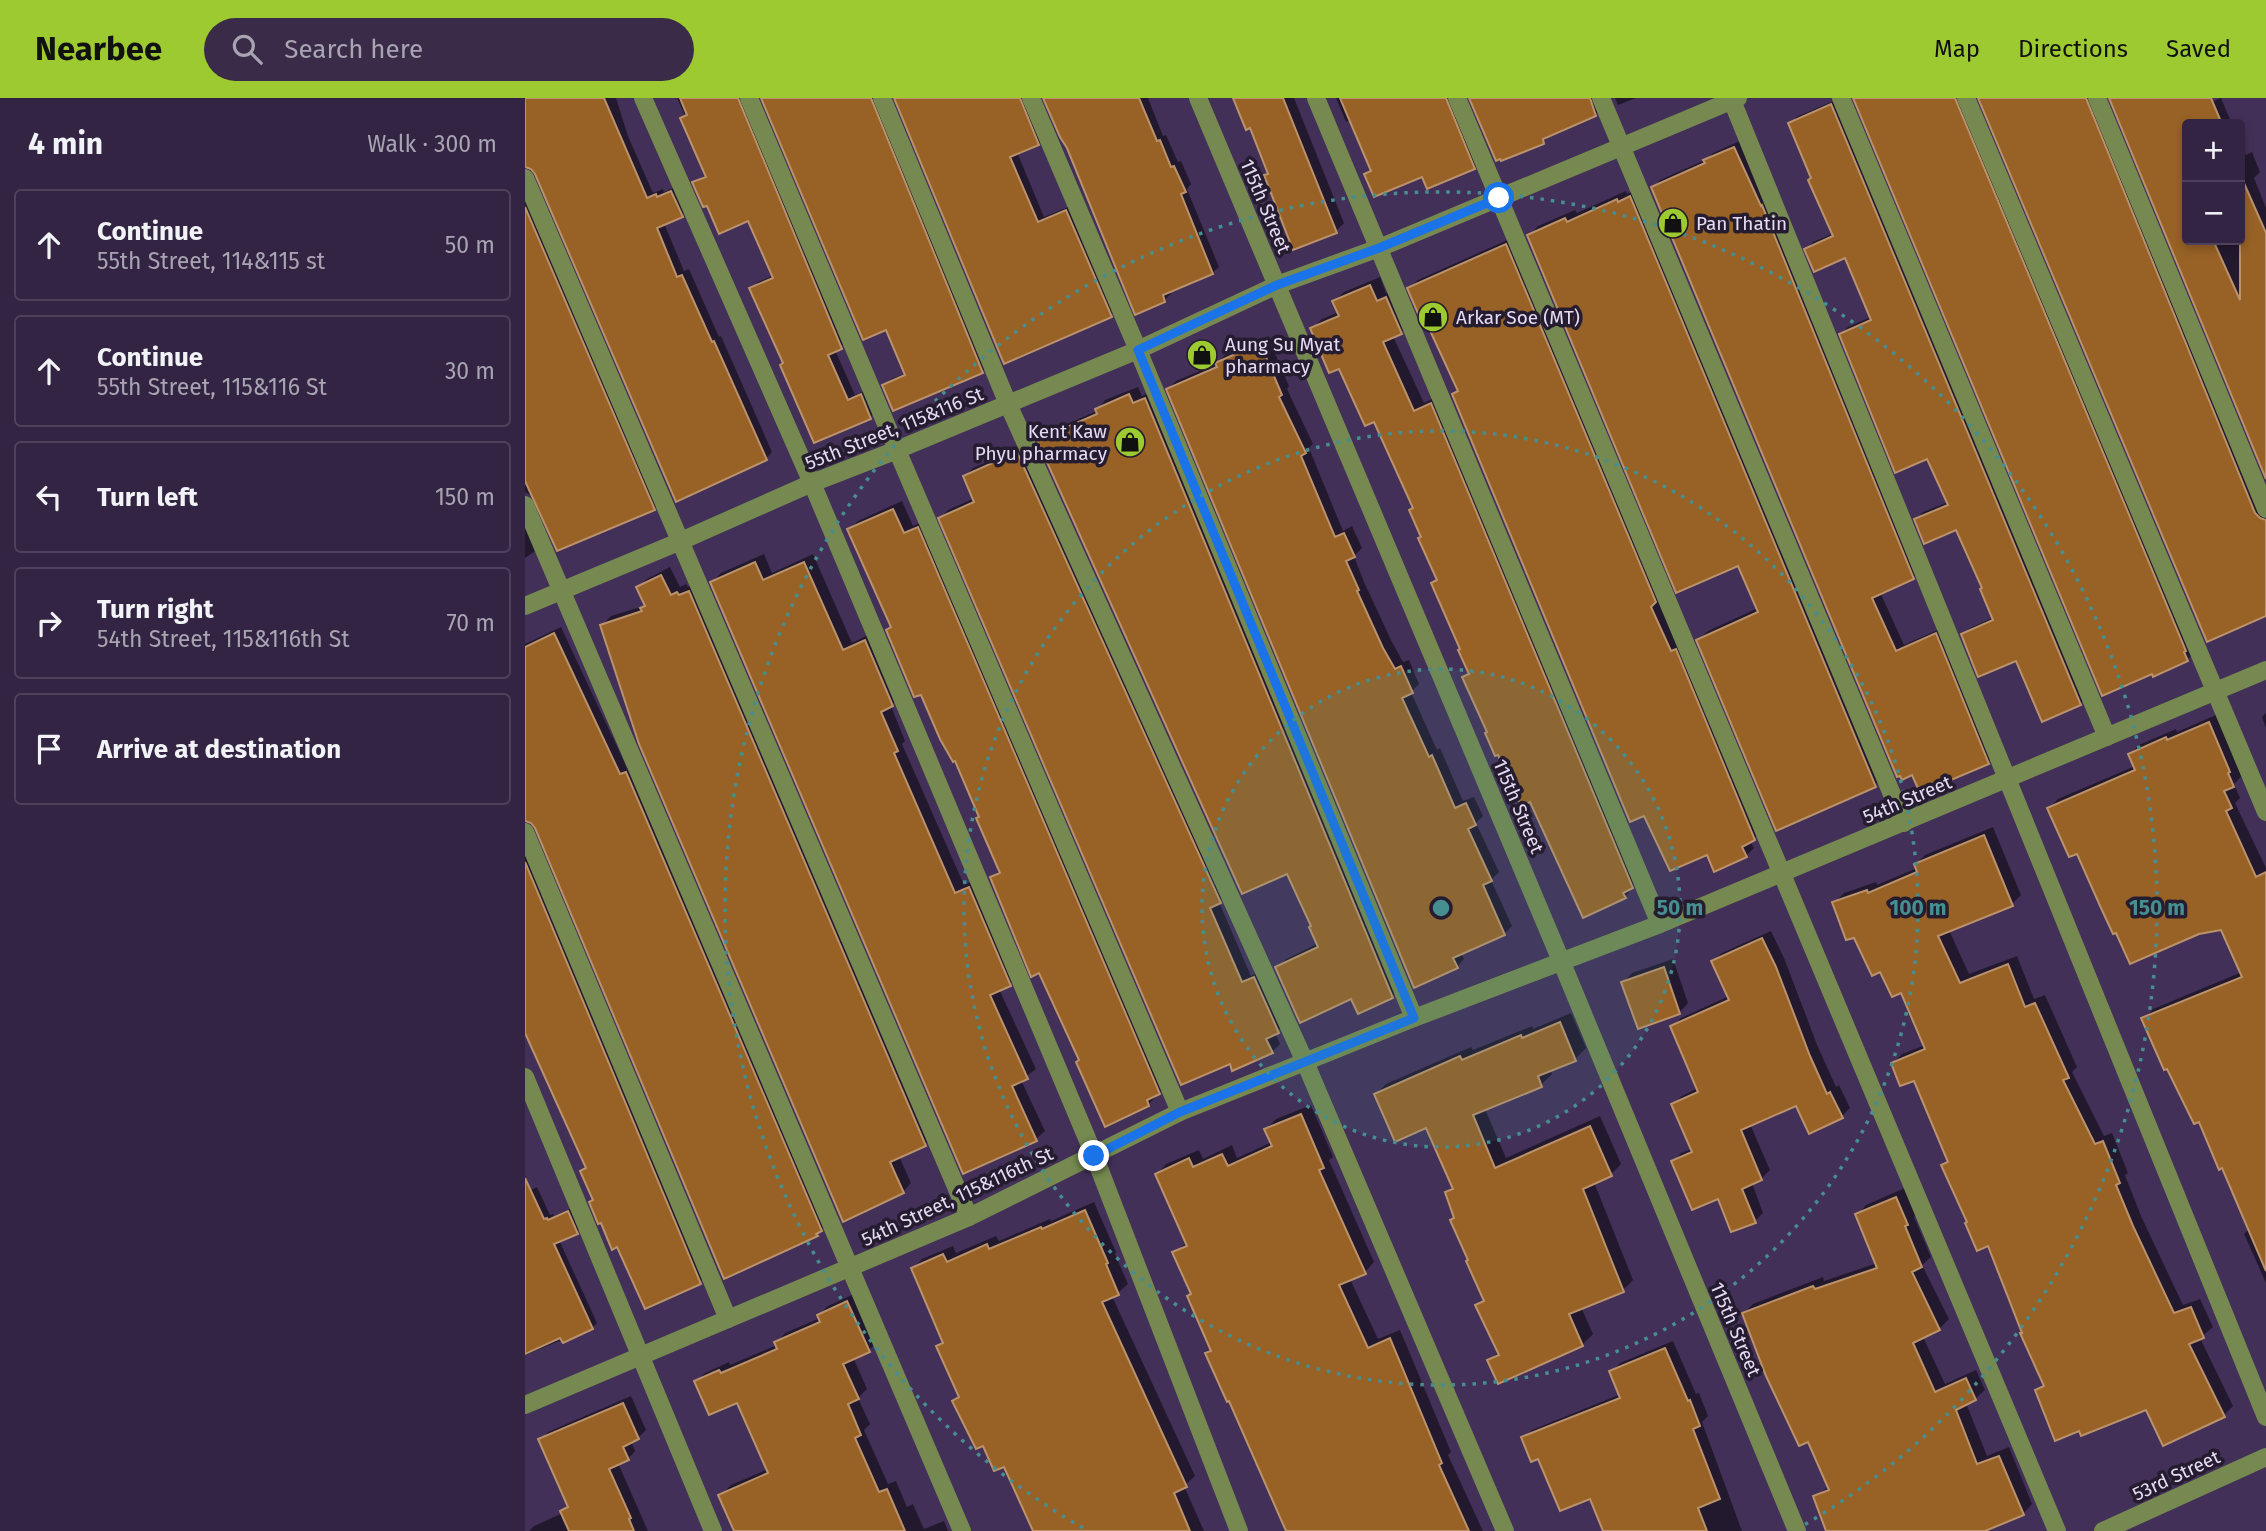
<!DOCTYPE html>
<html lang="en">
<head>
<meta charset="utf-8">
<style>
	body { margin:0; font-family:"Fira Sans",sans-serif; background:#3a2c49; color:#f1f3f6 }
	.controls { position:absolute; right:21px; top:21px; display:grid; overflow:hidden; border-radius:7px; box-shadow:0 4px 10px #0003 }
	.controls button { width:63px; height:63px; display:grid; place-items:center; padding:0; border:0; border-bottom:2px solid #4d415b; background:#322442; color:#f1f3f6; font:35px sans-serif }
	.stop { position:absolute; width:21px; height:21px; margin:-16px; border:5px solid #1a73e8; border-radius:50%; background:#fff }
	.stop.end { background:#1a73e8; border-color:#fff; box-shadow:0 2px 7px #0008 }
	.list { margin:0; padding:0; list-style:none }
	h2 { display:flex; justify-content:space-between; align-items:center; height:91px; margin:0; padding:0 28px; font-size:30px }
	h2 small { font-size:23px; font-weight:400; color:#a8a4b2 }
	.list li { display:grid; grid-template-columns:46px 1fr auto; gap:21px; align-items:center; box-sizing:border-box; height:112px; margin:0 14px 14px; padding:0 14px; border:2px solid #4d415b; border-radius:7px }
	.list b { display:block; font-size:26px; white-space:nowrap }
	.list p { margin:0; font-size:23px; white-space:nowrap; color:#a8a4b2 }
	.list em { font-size:23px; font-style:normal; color:#a8a4b2 }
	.icon { flex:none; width:38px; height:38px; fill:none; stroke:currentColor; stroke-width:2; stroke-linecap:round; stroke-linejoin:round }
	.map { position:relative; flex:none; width:1741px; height:1433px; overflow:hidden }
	header { display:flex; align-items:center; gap:42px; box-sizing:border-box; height:98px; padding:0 35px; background:#9dca30; color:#111 }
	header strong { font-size:33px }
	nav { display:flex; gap:38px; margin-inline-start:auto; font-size:24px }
	.search { width:490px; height:63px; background:#3a2c49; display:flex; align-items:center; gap:18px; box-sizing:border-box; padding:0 24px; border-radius:38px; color:#a8a4b2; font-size:26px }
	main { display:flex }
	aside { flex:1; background:#322442 }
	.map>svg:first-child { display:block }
	.shadow { fill:#0007 }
	.building { fill:#986226; stroke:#ba926c; stroke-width:2 }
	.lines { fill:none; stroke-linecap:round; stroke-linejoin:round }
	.minor { stroke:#758950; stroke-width:18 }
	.route { stroke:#1a73e8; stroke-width:9 }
	.ring { fill:none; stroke:#458f90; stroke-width:3.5; stroke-dasharray:3.5 7 }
	.labels { text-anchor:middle; stroke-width:7; stroke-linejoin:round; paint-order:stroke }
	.street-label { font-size:19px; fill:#e6dbf5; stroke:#251d2f }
	.poi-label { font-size:19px; fill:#e6dbf5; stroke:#251d2f; text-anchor:start }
	.centre { fill:#458f90; stroke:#251d2f; stroke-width:3.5 }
	.ring-label { font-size:21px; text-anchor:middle; font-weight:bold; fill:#458f90; stroke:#251d2f; stroke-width:7; stroke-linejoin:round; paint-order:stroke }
</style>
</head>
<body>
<header>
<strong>Nearbee</strong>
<div class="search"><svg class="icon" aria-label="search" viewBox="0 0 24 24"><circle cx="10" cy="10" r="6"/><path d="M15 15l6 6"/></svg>Search here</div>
<nav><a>Map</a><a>Directions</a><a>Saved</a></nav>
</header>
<main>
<aside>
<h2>4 min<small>Walk · 300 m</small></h2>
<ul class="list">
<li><svg class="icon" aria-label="ahead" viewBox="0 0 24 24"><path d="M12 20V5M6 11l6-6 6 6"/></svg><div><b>Continue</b><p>55th Street, 114&amp;115 st</p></div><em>50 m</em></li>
<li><svg class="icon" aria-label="ahead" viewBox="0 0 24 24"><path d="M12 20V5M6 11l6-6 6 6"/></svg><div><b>Continue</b><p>55th Street, 115&amp;116 St</p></div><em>30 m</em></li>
<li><svg class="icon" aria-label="left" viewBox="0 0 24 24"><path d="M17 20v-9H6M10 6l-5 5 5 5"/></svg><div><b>Turn left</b></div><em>150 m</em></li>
<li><svg class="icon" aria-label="right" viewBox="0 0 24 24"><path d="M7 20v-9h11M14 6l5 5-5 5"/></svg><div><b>Turn right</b><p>54th Street, 115&amp;116th St</p></div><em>70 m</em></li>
<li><svg class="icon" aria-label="arrive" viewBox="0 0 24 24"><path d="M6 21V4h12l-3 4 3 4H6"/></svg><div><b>Arrive at destination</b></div></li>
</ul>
</aside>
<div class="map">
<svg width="1741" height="1433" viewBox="0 0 1741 1433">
	<rect width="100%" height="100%" fill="#433058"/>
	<g class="shadow">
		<path d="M0,0h91l12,38 25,57 10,-4 1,3 14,-6 10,23 -6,6 -18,8 20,48 5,-2 30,68 2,-1 51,116 -6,7 -229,-286 -12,-8z"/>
		<path d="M152,0h68l103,243 -13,9 20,45 13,-6 9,22 -7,6 -55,24 -30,-79 -34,-73 7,-7 16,-7 -25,-56 -41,-16 -13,-20 11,-9 -24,-56 3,-2z"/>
		<path d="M238,0h115l110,267 -6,7 -98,14 7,-7 15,-6 -19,-45z"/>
		<path d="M371,0h131l17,39 -6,7 -21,8 27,65 29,-12 44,104 -6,6z"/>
		<path d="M520,0h103l15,38 3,-1 12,27 3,-1 10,23 -4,5 32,78 -7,6 -43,18 2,3 -7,6 -95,-153z"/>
		<path d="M710,0h59l50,125 -8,8 -70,-55 3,-4 -18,-46z"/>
		<path d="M811,0h120l26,62 -8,8 -51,7 -57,-1 6,-5 -21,-49 -5,2z"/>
		<path d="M946,0h130l3,9 -9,8 -43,18 -9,9z"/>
		<path d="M1090,0h21l-18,7z"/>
		<path d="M1329,0h109l231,555 -7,7z"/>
		<path d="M1455,0h114l172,411v105z"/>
		<path d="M1586,0h96l2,5 12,-5 11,26h-45v116h53v-99l6,14 6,-3 8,20 -6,6 12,30v266z"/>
		<path d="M1313,1l249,598 -7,7 -63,-46 -54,-24 7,-6 24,-11 -10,-30 -27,-60 -41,-8 7,-7 25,-10 -20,-46 -87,-122 7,-7 23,-10 -25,-61 -40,-7 7,-7 21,-9 -44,-109 6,-7z"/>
		<path d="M1217,42l179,430 -8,8 -33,14 24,53 40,-18 52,128 -8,7 -75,11 -260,-585 7,-8 47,-21 6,-6z"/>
		<path d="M0,88l135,316 -6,7 -117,-10 -12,-7z"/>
		<path d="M1114,90l246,588 -10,9 -98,44 -79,-189 10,-9 50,-23 -20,-45 -209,-327 9,-10 37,-16 2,3 49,-22 1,3z"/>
		<path d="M989,139l249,594 -13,10 4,7 -8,8 -292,-462 5,-5 -50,-101 9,-8z"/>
		<path d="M855,179l6,16 10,-4 14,34 -9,10 -8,3 31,67 16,-8 201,482 -16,20 -94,-97 -43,-68 -24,-54 6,-6 -8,-24 -29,-65 5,-5 -24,-71 -39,-88 -63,-90 10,-10 17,-7 -5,-11 10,-9z"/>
		<path d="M743,239l21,49 -2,3 26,55 -4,4 34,83 9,-5 10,22 -8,8 10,26 27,58 12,22 6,-2 10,24 -8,8 26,58 3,-2 23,53 11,-4 9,19 -7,7 23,49 -8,8 21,46 -8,8 -43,19 3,6 -7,8 -289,-578 8,-8 40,-17 9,-9z"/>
		<path d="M613,289l4,9 12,-6 247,598 -9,8 -33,16 -7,-15 -75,-29 9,-9 33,-16 -31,-72 -249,-430 9,-9 49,-21 8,-11z"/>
		<path d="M500,347l203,449 -9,8 32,74 11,-6 24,53 -11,10 5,11 -8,8 -332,-534 8,-8 27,-12 -10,-22 8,-8z"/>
		<path d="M377,403l11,25 14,-7 241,565 -20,21 -68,-45 -40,-89 -48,-93 8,-8 -19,-54 -132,-287 9,-8z"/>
		<path d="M0,415l15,35 -15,10z"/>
		<path d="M239,456l8,19 41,-19 39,89 22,-11 27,64 -10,10 14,35 -3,3 62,141 14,-6 40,97 -8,8 -11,5 37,80 -15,11 24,51 -9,8 -324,-557 9,-9z"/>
		<path d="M145,469l10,20 6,-3 2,3 10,-4 236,553 -9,8 -26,12 12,27 -8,9 -301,-567 9,-9 36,-11 -9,-18 9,-8z"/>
		<path d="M36,529l66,141 6,-2 195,457 -12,12 -291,-440v-151z"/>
		<path d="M1741,615v15l-4,-11z"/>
		<path d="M1693,616l24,62 -8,8 6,14 -5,5 31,65v415l-22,-49 6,-6 -50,-108 -56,-101 9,-10 89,-37 -20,-44 -144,-77 -29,-43 9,-9 77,-33 -5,-12 9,-9 37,-16 1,3z"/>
		<path d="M1468,729l28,68 -9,9 -63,26 20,44 48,-18 17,43 11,-4 32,72 -5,5 32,64 8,-3 16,40 -3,2 16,41 42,89 17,-6 13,28 -13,11 33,68 -9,9 -78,-7 -66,21 -43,-38 7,-8 -55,-139 -21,-23 -25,-56 6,-5 -34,-81 -22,-16 9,-9 23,-9 -24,-55 -20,-20 -26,-35 -21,-32 10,-10 32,-11 1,3 40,-17 -1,-4 9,-9z"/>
		<path d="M0,750l182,427 -7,7 -82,-37 -36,-73 5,-6 -62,-141z"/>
		<path d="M1246,833l13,27 34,89 18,40 3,-2 11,23 -8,8 -45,-13 -47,21 20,46 -9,9 -9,4 11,30 -8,8 -82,-59 8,-9 11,-4 -19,-45 9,-8 16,-8 -26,-61 9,-9 48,-22 -16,-35 9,-8z"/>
		<path d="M1148,861l15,44 -9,10 -56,-30 9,-10z"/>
		<path d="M1046,915l15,35 -11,11 -25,10 2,5 -11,11 -56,24 21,49 94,-42 21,48 -10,10 -17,8 39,98 -10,10 -42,17 12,27 -11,11 -93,16 10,-10 -21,-46 7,-7 -38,-105 6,-7 -26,-60 -51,-32 10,-10 85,-37 2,3 59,-24 1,3z"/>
		<path d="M786,1007l22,52 -4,3 45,102 -9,10 -15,7 28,60 22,-9 51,122 -3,3 35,76h-195l-58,-133 -23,-44 5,-5 -20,-56 -18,-40 13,-11 -30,-68 9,-10 33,-14 4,9 29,-14 5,13 35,-16 -6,-13 10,-10z"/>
		<path d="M0,1077l6,15 6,-3 13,28 3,-1 1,2 20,-9 8,20 -5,5 -18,8 38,83 -5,5 -67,27z"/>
		<path d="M1380,1090l11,26 -2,3 17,40 -9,8 27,54 -10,10 -16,8 22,47 31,-14 9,20 -10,9 -9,4 21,53 22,-9 23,57 -9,10 -44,17h-126l-38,-34 14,-11 -20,-47 -65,-126 9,-9 70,-27 1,4 53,-18 -20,-48 9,-10z"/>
		<path d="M569,1104l22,50 -1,2 13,30 -10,9 -6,3 83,180 -11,10 20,45h-170l-29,-66 -21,-21 -30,-43 6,-6 -22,-49 6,-6 -31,-71 9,-10 31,-13 3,7 40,-17 3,5 51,-22 1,2z"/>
		<path d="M331,1195l22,48 -9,9 -16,7 14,32 -9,9 12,26 -6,6 24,54 8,-3 11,26 6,-3 11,25 20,-8 4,10h-210l-16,-37 9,-9 37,-16 -30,-69 -42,-18 9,-9 24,-11 1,3 47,-20 -1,-2 9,-10 35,-15 -1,-3 9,-9z"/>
		<path d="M1148,1243l23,53 3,-1 9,23 -6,6 40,109h-137l-14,-34 -52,-40 -16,-19 9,-8 89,-36 -10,-22 9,-9z"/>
		<path d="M106,1298l15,34 -8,8 -7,3 4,10 -7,8 -10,4 30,68h-119l5,-5 29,-13 -1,-2 7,-7 -29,-64 8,-8z"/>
	</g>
	<g class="building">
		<path d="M0,0h79l43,100 9,-4 1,3 14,-6 12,26 -26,11 20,49 5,-2 30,67 2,-1 53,119 -91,42 -141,-328 -4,-5 -6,-2z"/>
		<path d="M155,0h58l104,251 -14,6 20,45 13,-6 10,25 -57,24 -34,-78 3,-2 -34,-75 24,-10 -25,-57 -29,13 -12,-28 -4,1 -11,-25 14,-5 -26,-59 7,-3z"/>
		<path d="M236,0h110l112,275 -90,38 -11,-26 23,-10 -19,-45 -23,10z"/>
		<path d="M369,0h126l19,47 -29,12 28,65 28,-12 46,107 -108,47z"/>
		<path d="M518,0h96l18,43 3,-1 11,27 3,-1 12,26 -5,2 32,80 -50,21 2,7 -30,13 -68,-167 -7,-11z"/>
		<path d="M708,0h50l54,135 -44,17 -29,-75 4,-1 -18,-46 -4,2z"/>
		<path d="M815,0h106l29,71 -48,20 -5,-12 -48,20 -10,-23 7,-3z"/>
		<path d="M944,0h121l6,18 -53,23 1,5 -43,17 -1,-2 -4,2z"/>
		<path d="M1328,0h102l231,553 -2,1 4,9 -35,16 -1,-3 -50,22z"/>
		<path d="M1453,0h108l169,415 5,5 6,2v96l-59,26z"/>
		<path d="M1584,0h102l11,26h-35v116h26l27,60v-126l26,59v246z"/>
		<path d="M1306,6l250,601 -39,17 -26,-61 -38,16 -17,-43 32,-14 -13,-31 2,-1 -26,-58 -32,14 -10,-25 34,-14 -21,-46 -32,14 -56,-139 32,-14 -26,-62 -31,14 -10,-23 29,-13 -25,-56 3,-2 -23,-55z"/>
		<path d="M1209,49l27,59 1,-1 152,374 -42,19 24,53 40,-18 53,131 -69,29 -8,-18 -10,5 -2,-4 -3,1 -246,-590 54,-24 -2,-3z"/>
		<path d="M1105,98l246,591 -100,44 -80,-191 62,-28 -20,-46 -62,27 -149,-358 38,-17 2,4 50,-23 1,3z"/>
		<path d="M0,109l130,303 -98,41 -32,-70z"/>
		<path d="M981,146l150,358 -5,5 20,44 5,-2 79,191 -13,7 5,10 -33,15 -7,-17 -37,16 -26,-55 -14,6 -178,-428 6,-3 -31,-67 -4,1 -16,-37z"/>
		<path d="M845,187l7,16 9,-4 16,37 -19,8 31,69 17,-8 202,485 -10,5 3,5 -43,20 -53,-116 -9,4 -23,-51 -3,1 -10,-23 2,-1 -25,-55 7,-3 -11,-24 2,-1 -29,-66 6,-3 -19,-42 3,-1 -12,-27 4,-2 -39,-86 -9,4 -26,-57 -10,4 -19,-45 29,-12 -7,-15z"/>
		<path d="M735,245l22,52 -3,2 27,56 -5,3 34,81 9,-4 11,24 -9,4 13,29 -2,1 26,57 12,21 6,-3 12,27 -11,5 27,59 3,-2 23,53 11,-5 10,22 -8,4 24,52 -9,4 22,50 -52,23 5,10 -44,20 -248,-599 51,-22 -2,-4z"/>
		<path d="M604,296l4,9 12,-5 248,600 -35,16 -7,-15 -51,24 -25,-56 43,-20 -9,-20 2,-1 -24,-52 -45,20 -205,-454 60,-26 -2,-5z"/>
		<path d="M492,354l204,451 -11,5 32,74 12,-5 25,56 -13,6 7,14 -41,18 -2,-7 -49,21 -243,-567 36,-16 -11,-26z"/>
		<path d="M368,411l11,24 14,-6 242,567 -13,6 2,6 -44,21 -29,-65 3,-2 -40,-87 -8,4 -41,-100 10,-4 -24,-55 3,-1 -24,-56 -2,1 -13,-23 -19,-44 -7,2 -28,-67 5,-3 -44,-98z"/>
		<path d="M230,464l8,18 41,-18 39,88 22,-10 28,66 -12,6 17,39 -4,2 61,140 14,-6 42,99 -21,9 38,84 -16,7 25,55 -74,33 -253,-592z"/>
		<path d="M136,477l10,20 6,-3 2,3 10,-4 237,555 -36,16 14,31 -61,29 -204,-478 -39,-119 42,-14 -2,-3 5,-2 -9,-19z"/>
		<path d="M29,535l66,141 6,-2 196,459 -6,3 2,2 -94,43 -189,-451 -4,-5 -6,-2v-174z"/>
		<path d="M1684,624l21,50 -2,1 6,14 -10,4 8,17 -6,3 30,66 10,-5v399l-44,-103 -3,2 -20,-48 -5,2 -27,-55 -3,1 -23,-52 101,-41 -21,-47 -22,4 -69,30 -14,-31 -3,1 -12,-26 -24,-54 -8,3 -22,-49 88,-38 -7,-16 38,-17 1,3z"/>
		<path d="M1459,737l29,71 -75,30 22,47 48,-19 17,43 10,-4 34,75 -6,2 32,64 8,-3 17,42 -4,2 17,41 41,87 17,-6 13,31 -15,6 36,73 -62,29 -17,-36 -65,26 -2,-5 -24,10 -20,-51 9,-4 -24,-53h2l-34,-87 -11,5 -12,-28 2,-1 -26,-57 7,-3 -34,-81 -14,5 -9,-23 34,-14 -24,-56 -9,4 -12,-25 -8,4 -18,-38 -8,2 -14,-38 35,-12 1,3 49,-21 -3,-8z"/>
		<path d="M0,764l176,422 -56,25 -28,-62 -5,3 -11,-27 -3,1 -9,-22 4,-2 -13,-29 6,-3 -61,-135z"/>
		<path d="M1237,840l14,29 34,89 17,38 3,-2 13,26 -34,16 -13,-28 -55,24 21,50 -20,9 14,34 -25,9 -13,-33 -26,11 -21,-49 21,-9 -21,-48 27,-12 -28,-66 59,-26 -18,-39z"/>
		<path d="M1139,869l16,47 -42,15 -17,-47z"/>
		<path d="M1035,924l16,39 -38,15 4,11 -69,28 22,53 95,-42 22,50 -29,13 41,103 -55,22 14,32 -85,38 -11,-24 12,-5 -24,-50 9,-4 -18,-40 2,-1 -18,-40 4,-2 -9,-26 8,-3 -27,-61 -31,14 -21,-48 86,-38 2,4 59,-25 1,3z"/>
		<path d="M776,1016l23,54 -5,2 47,104 -27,11 29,63 22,-10 52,125 -3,2 30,66h-183l-57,-130 -2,1 -22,-49 6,-2 -24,-55 4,-2 -19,-42 15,-6 -32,-72 34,-16 4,9 29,-13 6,12 44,-20 -8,-17z"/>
		<path d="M0,1080l19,41 3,-1 1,2 20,-9 10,23 -24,10 39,85 -30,14 -3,-5 -35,16z"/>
		<path d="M1371,1099l12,28 -3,1 17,41 -10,5 28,58 -27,13 22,49 31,-14 10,22 -20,10 21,54 22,-8 25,59 -39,16h-159l-13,-35 16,-6 -21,-48 -9,4 -33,-70 -24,-63 71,-27 2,3 62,-21 -22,-54z"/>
		<path d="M560,1112l23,53 -2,1 13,31 -17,7 85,185 -13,6 16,38h-157l-29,-64 -10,4 -11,-25 -7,3 -24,-48 7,-4 -23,-51 7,-3 -32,-75 32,-14 4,8 40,-18 2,5 52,-22 1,2z"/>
		<path d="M322,1203l23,51 -27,12 16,35 -11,5 13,31 -6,3 24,54 8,-3 18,42h-171l-16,-36 50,-22 -31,-70 -28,12 -15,-34 25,-11 2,3 56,-24 -3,-7 46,-20 -3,-7z"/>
		<path d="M1140,1250l23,53 2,-1 10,26 -7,3 27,70 -22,9 9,23h-104l-13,-32 -30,12 -22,-52 -7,3 -10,-25 99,-39 -11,-27z"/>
		<path d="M98,1305l16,36 -16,8 6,13 -20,9 22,49 -2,1 5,12h-65l-9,-20 8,-4 -30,-68z"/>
	</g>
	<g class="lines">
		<g class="minor">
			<path d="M118,0l169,385 282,672 145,376"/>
			<path d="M224,0l148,352 283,662"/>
			<path d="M357,0l126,306 297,658 200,469"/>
			<path d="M506,0l107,252 276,668"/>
			<path d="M673,0l364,865 235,568"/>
			<path d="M791,0l344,826"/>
			<path d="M932,0l600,1433"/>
			<path d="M1076,0l303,725"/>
			<path d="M1206,0l535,1319"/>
			<path d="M1316,0l266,639"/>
			<path d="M1441,0l300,714"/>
			<path d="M1572,0l169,411"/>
			<path d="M0,80l444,1039"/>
			<path d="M0,407l437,1026"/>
			<path d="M0,508l156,-65 131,-58 85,-33 241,-100 139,-65 102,-37 359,-150"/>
			<path d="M0,734l203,487"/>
			<path d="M0,979l188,454"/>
			<path d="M0,1307l444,-188 211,-105 234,-94 246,-94 606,-254"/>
			<path d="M1578,1433l163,-74"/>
		</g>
	</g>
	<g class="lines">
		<path class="route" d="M569,1058l86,-44 234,-94 -276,-668 139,-65 102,-37 120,-50"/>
	</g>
	<circle cx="916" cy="810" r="239" fill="#458f90" fill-opacity=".12"/>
	<g class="ring">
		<circle cx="916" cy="810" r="239"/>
		<circle cx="916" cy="810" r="477"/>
		<path d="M558 1430A716 716 0 1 1 1274 1430"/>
	</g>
	<defs>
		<g id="shop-disc" transform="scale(1.575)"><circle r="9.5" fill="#9dca30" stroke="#251d2f"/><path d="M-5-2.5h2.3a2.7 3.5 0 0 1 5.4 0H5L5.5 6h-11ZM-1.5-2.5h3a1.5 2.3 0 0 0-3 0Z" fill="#111"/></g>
	</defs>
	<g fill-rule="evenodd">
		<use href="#shop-disc" x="1148" y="125"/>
		<use href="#shop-disc" x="908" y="219"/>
		<use href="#shop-disc" x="677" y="257"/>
		<use href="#shop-disc" x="605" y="344"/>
	</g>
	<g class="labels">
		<g class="street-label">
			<text transform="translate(741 108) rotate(67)" y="7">115th Street</text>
			<text transform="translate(369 330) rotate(-22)" y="7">55th Street, 115&amp;116 St</text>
			<text transform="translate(1382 701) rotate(-23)" y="7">54th Street</text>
			<text transform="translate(994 708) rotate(67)" y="7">115th Street</text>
			<text transform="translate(432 1098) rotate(-25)" y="7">54th Street, 115&amp;116th St</text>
			<text transform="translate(1211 1231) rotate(67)" y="7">115th Street</text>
			<text transform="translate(1651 1377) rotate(-25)" y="7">53rd Street</text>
		</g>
		<g class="poi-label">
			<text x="1171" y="132">Pan Thatin</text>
			<text x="931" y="226">Arkar Soe (MT)</text>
			<text x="700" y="253">Aung Su Myat<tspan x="700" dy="22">pharmacy</tspan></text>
			<text x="582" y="340" text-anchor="end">Kent Kaw<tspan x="582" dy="22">Phyu pharmacy</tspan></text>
		</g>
	</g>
	<circle cx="916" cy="810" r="10" class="centre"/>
	<g class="ring-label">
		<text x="1155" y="817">50 m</text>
		<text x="1393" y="817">100 m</text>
		<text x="1632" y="817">150 m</text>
	</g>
</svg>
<div class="controls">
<button>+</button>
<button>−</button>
</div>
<div class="stop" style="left:974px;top:100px"></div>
<div class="stop end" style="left:569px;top:1058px"></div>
</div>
</main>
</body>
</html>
